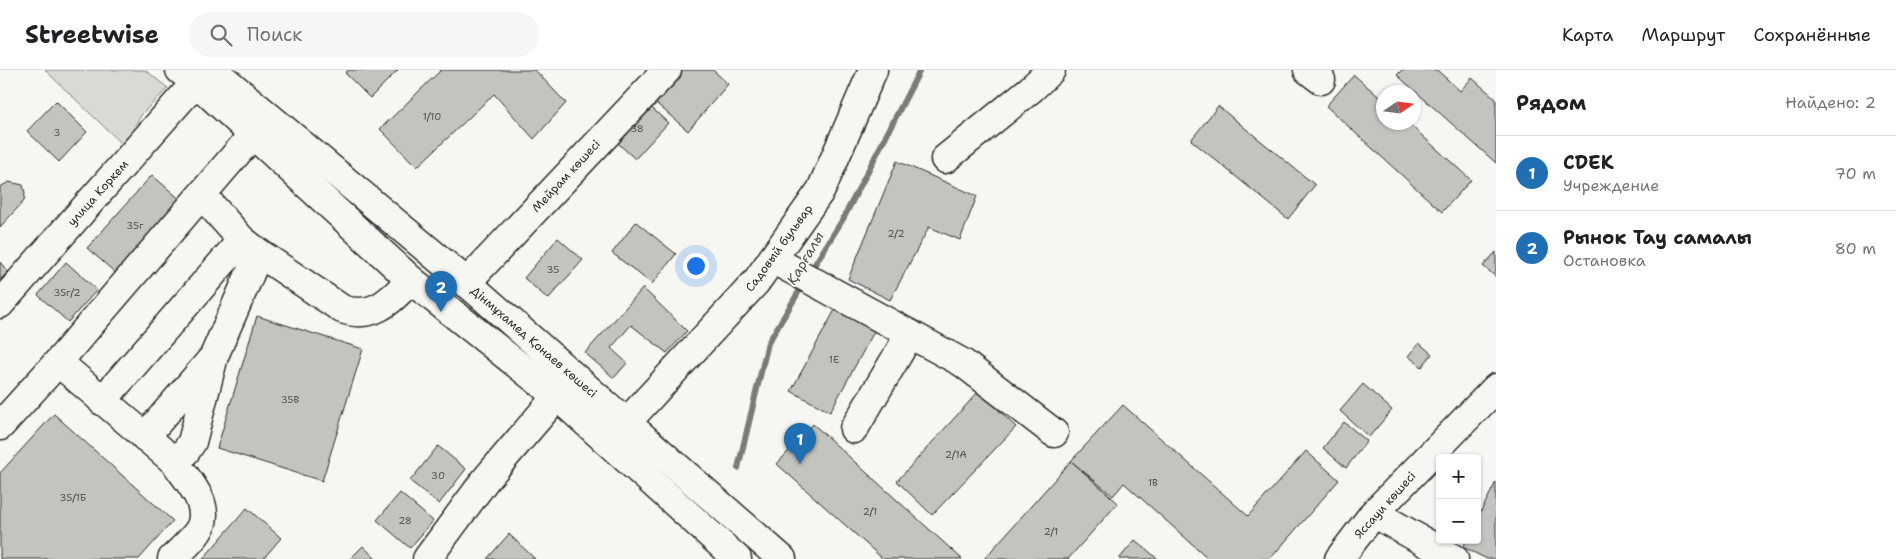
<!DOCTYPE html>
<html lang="ru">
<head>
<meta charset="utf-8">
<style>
	body { margin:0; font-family:"Shantell Sans",sans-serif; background:#f6f6f6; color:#202124 }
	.controls { position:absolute; right:15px; bottom:15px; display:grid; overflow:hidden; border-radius:5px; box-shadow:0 1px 4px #0004 }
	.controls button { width:45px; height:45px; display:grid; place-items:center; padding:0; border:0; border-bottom:1px solid #e0e0e0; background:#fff; color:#202124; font:25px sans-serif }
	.compass { position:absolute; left:1376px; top:15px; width:45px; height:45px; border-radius:50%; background:#fff; box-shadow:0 1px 4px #0004; rotate:77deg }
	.you { position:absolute; left:695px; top:195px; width:18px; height:18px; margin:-12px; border:4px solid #fff; border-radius:50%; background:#1a73e8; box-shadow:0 0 0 8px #1a73e833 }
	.badge { display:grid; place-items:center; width:32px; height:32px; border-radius:50%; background:#1f6fb2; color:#fff; font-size:16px; font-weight:700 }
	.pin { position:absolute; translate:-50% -41px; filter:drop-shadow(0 1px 2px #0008) }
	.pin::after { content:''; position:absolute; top:26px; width:18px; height:15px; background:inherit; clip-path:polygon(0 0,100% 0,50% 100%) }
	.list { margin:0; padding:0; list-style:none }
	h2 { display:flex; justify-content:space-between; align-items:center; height:65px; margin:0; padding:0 20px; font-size:21px }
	h2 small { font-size:16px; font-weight:400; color:#757577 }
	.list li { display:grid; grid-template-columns:32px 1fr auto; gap:15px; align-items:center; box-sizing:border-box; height:75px; padding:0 20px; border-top:1px solid #e0e0e0 }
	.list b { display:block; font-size:19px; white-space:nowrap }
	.list p { margin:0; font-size:16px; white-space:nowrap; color:#757577 }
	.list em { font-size:16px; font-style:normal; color:#757577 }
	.icon { flex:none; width:28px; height:28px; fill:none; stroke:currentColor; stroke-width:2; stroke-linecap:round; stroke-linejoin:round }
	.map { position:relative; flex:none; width:1496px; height:489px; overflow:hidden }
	header { display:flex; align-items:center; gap:30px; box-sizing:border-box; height:70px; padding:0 25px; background:#fff; border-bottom:1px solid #e0e0e0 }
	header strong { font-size:24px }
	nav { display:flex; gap:28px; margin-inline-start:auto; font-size:18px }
	.search { width:350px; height:45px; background:#f6f6f6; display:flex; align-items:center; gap:12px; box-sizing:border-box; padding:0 18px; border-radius:28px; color:#757577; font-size:19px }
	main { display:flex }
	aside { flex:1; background:#fff }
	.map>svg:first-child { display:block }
	.green { fill:#d9d9d5; stroke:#828280 }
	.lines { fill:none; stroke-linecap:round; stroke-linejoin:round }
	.stream { stroke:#7a7a78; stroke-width:6 }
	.building { fill:#c3c3c0; stroke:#2b2b2b }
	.minor-casing { stroke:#2b2b2b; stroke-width:31 }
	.major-casing { stroke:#2b2b2b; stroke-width:31 }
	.minor { stroke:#f6f6f2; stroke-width:28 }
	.major { stroke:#f6f6f2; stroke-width:28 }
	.labels { text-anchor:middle; stroke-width:4; stroke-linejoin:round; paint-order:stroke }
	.number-label { font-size:10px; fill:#515150 }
	.street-label { font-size:12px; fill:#2b2b2b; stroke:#f6f6f2 }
	.water-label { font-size:14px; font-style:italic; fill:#525251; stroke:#f6f6f2 }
</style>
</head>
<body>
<header>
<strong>Streetwise</strong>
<div class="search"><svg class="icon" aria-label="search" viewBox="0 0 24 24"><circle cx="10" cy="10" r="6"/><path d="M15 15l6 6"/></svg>Поиск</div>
<nav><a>Карта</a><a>Маршрут</a><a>Сохранённые</a></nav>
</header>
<main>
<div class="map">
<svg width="1496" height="489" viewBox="0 0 1496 489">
	<rect width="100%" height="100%" fill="#f6f6f2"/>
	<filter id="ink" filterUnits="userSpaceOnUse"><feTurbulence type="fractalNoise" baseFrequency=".02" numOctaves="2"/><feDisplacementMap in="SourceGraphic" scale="10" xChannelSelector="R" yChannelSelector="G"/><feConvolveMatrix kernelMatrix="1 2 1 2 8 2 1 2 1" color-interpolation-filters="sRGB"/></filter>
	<g filter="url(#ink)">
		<path class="green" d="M45,0h100l23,18 -26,26 -19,31z"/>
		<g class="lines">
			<g class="stream">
				<path d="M810,202l33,-53 77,-149"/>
				<path d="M738,398l30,-125 36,-60"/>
			</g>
		</g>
		<g class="building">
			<path d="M349,0h49l-28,28 -25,-25z"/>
			<path d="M441,0h94l31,33 -32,36 -40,-45 -77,73 -37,-38z"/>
			<path d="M674,0h39l15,14 -40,47 -38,-33z"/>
			<path d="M1402,0h35l23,21 12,-13 24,21v64l-99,-88z"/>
			<path d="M1354,5l30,26v21h23l64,58 -29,32 -116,-106z"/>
			<path d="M639,26l29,27 -33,36 -29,-27z"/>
			<path d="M56,31l31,31 -28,30 -32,-31z"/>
			<path d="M1218,36l97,79 -27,34 -97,-79z"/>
			<path d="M897,91l80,35 -17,44 -31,-13 -39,73 -42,-21z"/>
			<path d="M152,105l31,27 -65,73 -31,-27z"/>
			<path d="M9,112l14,3 2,8 -1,8 -24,26v-40z"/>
			<path d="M636,152l40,32 -24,30 -40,-31z"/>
			<path d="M558,168l25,22 -35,39 -24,-21z"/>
			<path d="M1496,182v25l-13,-11z"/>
			<path d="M0,192l8,10 -8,8z"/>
			<path d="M66,192l31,28 -29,32 -30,-27z"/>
			<path d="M643,218l44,43 -20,22 -36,-28 -20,23 16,15 -13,15 -29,-25z"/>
			<path d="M837,236l39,22 -46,84 -39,-21z"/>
			<path d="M257,246l106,33 -41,132 -105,-33z"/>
			<path d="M1419,273l13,11 -10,13 -14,-11z"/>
			<path d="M1363,314l29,26 -23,27 -29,-26z"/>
			<path d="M979,321l37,36 -84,88 -35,-34z"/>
			<path d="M1123,335l125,111 58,-65 33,29 -69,79h-61l-85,-76 -11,13 -42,-35z"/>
			<path d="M54,344l119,107 -34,38h-139v-86z"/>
			<path d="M1344,352l23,19 -21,27 -23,-20z"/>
			<path d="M813,354l149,135h-79l-106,-95z"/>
			<path d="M438,376l28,23 -27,35 -29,-23z"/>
			<path d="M1071,391l47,42 -50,56h-84z"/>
			<path d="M1496,412v77h-9l-24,-12 4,-7h10v-21z"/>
			<path d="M400,423l33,28 -23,27 -33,-28z"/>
			<path d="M247,438l34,30 -18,21h-60z"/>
			<path d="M509,464l26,25h-48z"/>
			<path d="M1135,470l23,19h-39z"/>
			<path d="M363,476l13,13h-26z"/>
		</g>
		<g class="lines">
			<g class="minor-casing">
				<g id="minor">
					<path d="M1308,0l13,10"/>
					<path d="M945,89l86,-70 20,-19"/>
					<path d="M202,125l40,45 17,13 -45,103 -22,86 -6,9 -11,11 -117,-100 210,-245"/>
					<path d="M259,183l83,56c31,11 48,-8 69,-29"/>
					<path d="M772,189l191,104 91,70"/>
					<path d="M466,213l201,-213"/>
					<path d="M0,234l196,-222"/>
					<path d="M102,331l140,-161"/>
					<path d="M626,353l130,-141 65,-92 52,-120"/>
					<path d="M0,356l58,-64"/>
					<path d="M854,359l56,-95"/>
					<path d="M145,367l65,-76"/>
					<path d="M1374,443l80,46"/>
					<path d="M172,489c8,-8 25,-23 29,-33 9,-24 -14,-46 -26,-64"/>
					<path d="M427,489l59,-80 71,-83"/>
				</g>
			</g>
			<g class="major-casing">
				<g id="major">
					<path d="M180,0l16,12 215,198 146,116 180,163"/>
					<path d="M213,0l245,205 324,284"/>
					<path d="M1339,489l35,-46 122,-125"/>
				</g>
			</g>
			<use href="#minor" class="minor"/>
			<use href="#major" class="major"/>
		</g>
	</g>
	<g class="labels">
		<g class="number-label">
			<text x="432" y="50">1/10</text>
			<text x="637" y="62">38</text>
			<text x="57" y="66">3</text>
			<text x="135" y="159">35г</text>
			<text x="896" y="167">2/2</text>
			<text x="553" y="203">35</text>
			<text x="67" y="226">35г/2</text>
			<text x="834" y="293">1Е</text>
			<text x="290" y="333">35В</text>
			<text x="956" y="388">2/1А</text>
			<text x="438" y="409">30</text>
			<text x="1153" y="416">1В</text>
			<text x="73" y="431">35/1Б</text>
			<text x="870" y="445">2/1</text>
			<text x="405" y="454">28</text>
			<text x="1051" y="465">2/1</text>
		</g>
		<g class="street-label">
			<text transform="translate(566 106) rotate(-47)" y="4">Мейрам көшесі</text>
			<text transform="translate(98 123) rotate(-48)" y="4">улица Коркем</text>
			<text transform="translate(779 178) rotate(-54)" y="4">Садовый бульвар</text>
			<text transform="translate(534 272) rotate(41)" y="4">Дінмұхамед Қонаев көшесі</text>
			<text transform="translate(1385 435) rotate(-48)" y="4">Яссауи көшесі</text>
		</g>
		<g class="water-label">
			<text transform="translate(805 188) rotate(-59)" y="5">Қарғалы</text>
		</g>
	</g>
</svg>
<div class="controls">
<button>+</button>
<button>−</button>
</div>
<svg class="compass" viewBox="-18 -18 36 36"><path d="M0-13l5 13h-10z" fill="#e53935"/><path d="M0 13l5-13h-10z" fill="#757577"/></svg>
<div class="you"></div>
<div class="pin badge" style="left:800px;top:394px">1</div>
<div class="pin badge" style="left:441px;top:242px">2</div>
</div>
<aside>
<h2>Рядом<small>Найдено: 2</small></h2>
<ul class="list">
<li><span class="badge">1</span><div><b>CDEK</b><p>Учреждение</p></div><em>70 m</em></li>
<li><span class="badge">2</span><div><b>Рынок Тау самалы</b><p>Остановка</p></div><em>80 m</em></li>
</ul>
</aside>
</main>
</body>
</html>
